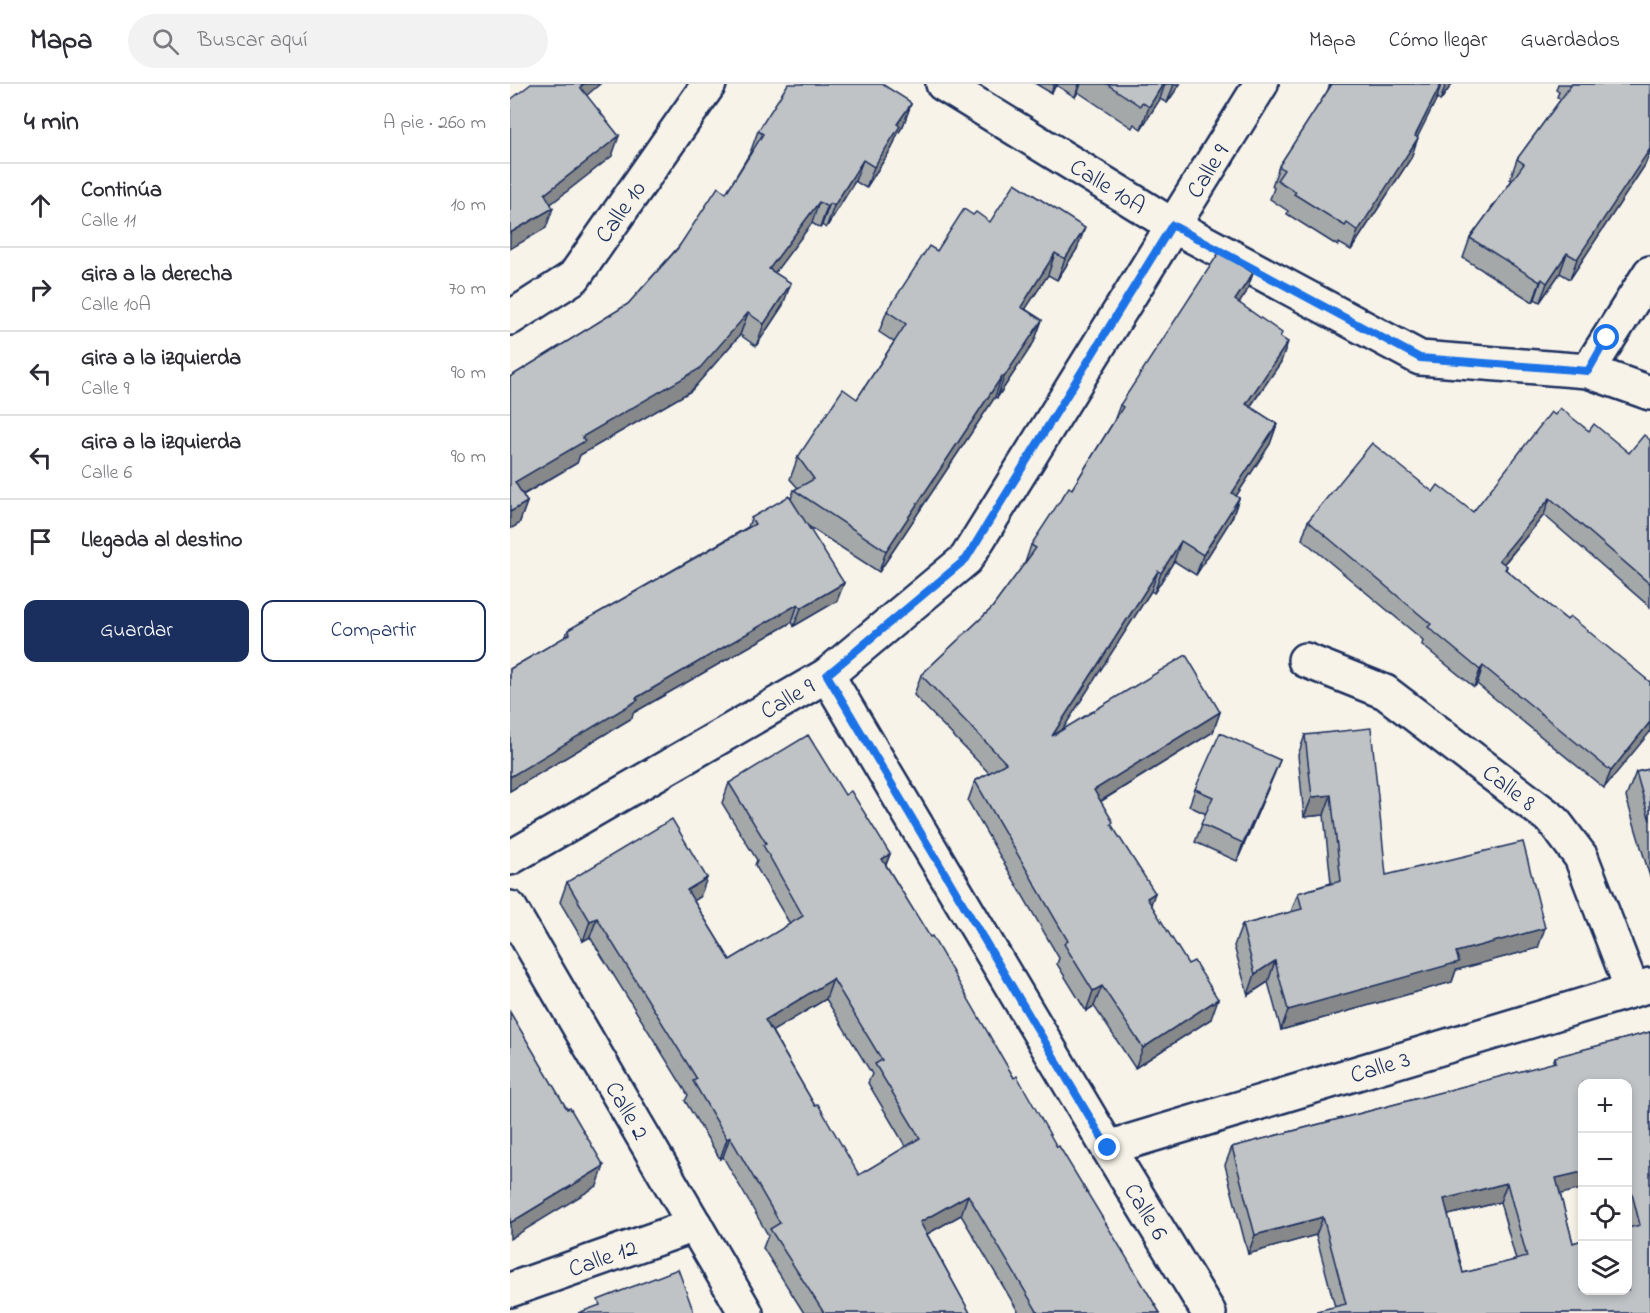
<!DOCTYPE html>
<html lang="es">
<head>
<meta charset="utf-8">
<style>
	body { margin:0; font-family:"Indie Flower",sans-serif; background:#f2f2f3; color:#2b2b33 }
	.controls { position:absolute; right:18px; bottom:18px; display:grid; overflow:hidden; border-radius:12px; box-shadow:0 3px 9px #0003 }
	.controls button { width:54px; height:54px; display:grid; place-items:center; padding:0; border:0; border-bottom:2px solid #e1e1e2; background:#fff; color:#2b2b33; font:30px sans-serif }
	.stop { position:absolute; width:18px; height:18px; margin:-14px; border:4px solid #1a73e8; border-radius:50%; background:#fff }
	.stop.end { background:#1a73e8; border-color:#fff; box-shadow:0 2px 6px #0008 }
	.list { margin:0; padding:0; list-style:none }
	h2 { display:flex; justify-content:space-between; align-items:center; height:78px; margin:0; padding:0 24px; font-size:26px }
	h2 small { font-size:20px; font-weight:400; color:#7c7c81 }
	.list li { display:grid; grid-template-columns:39px 1fr auto; gap:18px; align-items:center; box-sizing:border-box; height:84px; padding:0 24px; border-top:2px solid #e1e1e2 }
	.list b { display:block; font-size:22px; white-space:nowrap }
	.list p { margin:0; font-size:20px; white-space:nowrap; color:#7c7c81 }
	.list em { font-size:20px; font-style:normal; color:#7c7c81 }
	.actions { display:flex; gap:12px; padding:18px 24px }
	.actions a { flex:1; padding:14px 0; border:2px solid #1b2f5e; border-radius:12px; text-align:center; font-size:21px; color:#1b2f5e }
	.actions .main { background:#1b2f5e; color:#fff }
	.icon { flex:none; width:33px; height:33px; fill:none; stroke:currentColor; stroke-width:2; stroke-linecap:round; stroke-linejoin:round }
	.map { position:relative; flex:none; width:1140px; height:1229px; overflow:hidden }
	header { display:flex; align-items:center; gap:36px; box-sizing:border-box; height:84px; padding:0 30px; background:#fff; border-bottom:2px solid #e1e1e2 }
	header strong { font-size:28px }
	nav { display:flex; gap:33px; margin-inline-start:auto; font-size:21px }
	.search { width:420px; height:54px; background:#f2f2f3; display:flex; align-items:center; gap:15px; box-sizing:border-box; padding:0 21px; border-radius:33px; color:#7c7c81; font-size:22px }
	main { display:flex }
	aside { flex:1; background:#fff }
	.map>svg:first-child { display:block }
	.lines { fill:none; stroke-linecap:round; stroke-linejoin:round }
	.street-casing { stroke:#1b2f5e; stroke-width:38 }
	.street { stroke:#f7f3e8; stroke-width:33 }
	.wall { fill:#a5a8a9; stroke:#1b2f5e; stroke-width:1.5; fill-rule:evenodd }
	.shaded-wall { fill:#86888a; stroke:#1b2f5e; stroke-width:1.5 }
	.building { fill:#c0c3c5; stroke:#1b2f5e; stroke-width:1.5; fill-rule:evenodd }
	.route { stroke:#1a73e8; stroke-width:8 }
	.labels { text-anchor:middle; stroke-width:5; stroke-linejoin:round; paint-order:stroke }
	.street-label { font-size:24px; fill:#1b2f5e; stroke:#f7f3e8 }
</style>
</head>
<body>
<header>
<strong>Mapa</strong>
<div class="search"><svg class="icon" aria-label="search" viewBox="0 0 24 24"><circle cx="10" cy="10" r="6"/><path d="M15 15l6 6"/></svg>Buscar aquí</div>
<nav><a>Mapa</a><a>Cómo llegar</a><a>Guardados</a></nav>
</header>
<main>
<aside>
<h2>4 min<small>A pie · 260 m</small></h2>
<ul class="list">
<li><svg class="icon" aria-label="ahead" viewBox="0 0 24 24"><path d="M12 20V5M6 11l6-6 6 6"/></svg><div><b>Continúa</b><p>Calle 11</p></div><em>10 m</em></li>
<li><svg class="icon" aria-label="right" viewBox="0 0 24 24"><path d="M7 20v-9h11M14 6l5 5-5 5"/></svg><div><b>Gira a la derecha</b><p>Calle 10A</p></div><em>70 m</em></li>
<li><svg class="icon" aria-label="left" viewBox="0 0 24 24"><path d="M17 20v-9H6M10 6l-5 5 5 5"/></svg><div><b>Gira a la izquierda</b><p>Calle 9</p></div><em>90 m</em></li>
<li><svg class="icon" aria-label="left" viewBox="0 0 24 24"><path d="M17 20v-9H6M10 6l-5 5 5 5"/></svg><div><b>Gira a la izquierda</b><p>Calle 6</p></div><em>90 m</em></li>
<li><svg class="icon" aria-label="arrive" viewBox="0 0 24 24"><path d="M6 21V4h12l-3 4 3 4H6"/></svg><div><b>Llegada al destino</b></div></li>
</ul>
<div class="actions"><a class="main">Guardar</a><a>Compartir</a></div>
</aside>
<div class="map">
<svg width="1140" height="1229" viewBox="0 0 1140 1229">
	<rect width="100%" height="100%" fill="#f7f3e8"/>
	<filter id="ink" filterUnits="userSpaceOnUse"><feTurbulence type="fractalNoise" baseFrequency=".0167" numOctaves="2"/><feDisplacementMap in="SourceGraphic" scale="12" xChannelSelector="R" yChannelSelector="G"/><feConvolveMatrix kernelMatrix="1 2 1 2 8 2 1 2 1" color-interpolation-filters="sRGB"/></filter>
	<g filter="url(#ink)">
		<g class="lines">
			<g class="street-casing">
				<g id="street">
					<path id="s1" d="M433,0l229,141 248,133 168,13 62,22"/>
					<path id="s2" d="M0,234l64,-41 135,-193"/>
					<path d="M1078,287l62,-98"/>
					<path id="s3" d="M795,576l80,32 168,128 28,37 51,132"/>
					<path id="s4" d="M317,591l281,473 101,165"/>
					<path id="s5" d="M0,774l317,-183 139,-116 295,-475"/>
					<path id="s6" d="M0,824l236,405"/>
					<path id="s7" d="M598,1064l542,-163"/>
					<path id="s8" d="M0,1206l185,-65"/>
				</g>
			</g>
			<use href="#street" class="street"/>
		</g>
		<g class="wall">
			<path d="M526,0h144l-13,19 -7,-4 -19,30 -7,-5 -2,4 -54,-36 -3,5 -19,-12 -5,8z"/>
			<path d="M820,0h122l-12,17 -3,-3 -20,39 -6,21 -60,92 -12,-7 -1,3 -51,-32 1,-3 -18,-12 4,-11 -2,-2 7,-20 48,-74z"/>
			<path d="M1048,0h92v68l-5,13 -75,114 -10,-6 -20,29 -5,-3 -2,3 -70,-44 7,-20 42,-58 -2,-1 7,-20 44,-60 -4,-2 2,-5 -3,-2z"/>
			<path d="M401,20l-8,22 -6,9 -5,13 -26,40 -11,-7 -29,47 -4,-3 -2,3 -8,-5 -38,50 9,32 -27,41 -16,-11 -49,56 -111,64 -3,8 -54,32 4,7 -8,22 -9,-147 118,-73 98,-111 24,-40 8,-22z"/>
			<path d="M463,131l17,7 87,27 -20,31 -9,-5 -23,34 17,11 -8,22 -37,56 -2,-1 -116,175 -71,-46 29,75 -43,25 -2,-4 -159,91 -1,5 -122,73v-122l55,-32 3,-7 180,-103 3,-9 40,-19 3,-9 4,-2 -8,-9 8,-22 59,-58 37,-57 -15,-10 8,-21 50,-60z"/>
			<path d="M743,189l-7,20 -7,10 41,34 1,25 -31,45 27,17 -7,20 -34,52 3,2 -7,20 -36,57 -22,-14 -20,32 -3,-2 -90,140 159,-19 -7,20 -113,70 51,102 60,115 -76,49 -41,-62 -8,5 -29,-47 2,-6 -91,-157 7,-20 14,-8 -75,-78 7,-20 71,-67 33,-45 6,-18 41,-56 42,-68 6,-16z"/>
			<path d="M1045,331l34,16 40,22 21,-13v167l-106,-92 -40,49 3,2 -1,4 61,50 83,62 -46,106 -127,-104 -3,3 -52,-42 1,-5 -121,-101 6,-18 125,-29 40,20z"/>
			<path d="M795,651l81,140 152,73 -82,22 -4,12 -171,48 -13,-48 -20,13 -14,-49 8,-21 49,-13 7,-19 33,-10 -7,-68 -20,2 -6,-62z"/>
			<path d="M770,676l-7,17 -36,84 -42,-19 11,-28 -17,-8 6,-17z"/>
			<path d="M1140,685v108l-24,-80 10,-25z"/>
			<path d="M219,699l116,12 45,59 -4,11 128,213 146,235h-141l-58,-98 -34,19 43,79h-166l-41,-65 5,-13 -45,-78 -3,2 -35,-58 3,-6 -98,-158 -7,4 -23,-39 7,-20 133,15 -6,4 36,59 60,-36 -35,-59 2,-5 -35,-57zM316,915l46,75 -4,9 38,64 -47,28 -44,-69 -43,-75z"/>
			<path d="M1140,948v281h-333v-2l18,-4 -19,-72 -68,19 -23,-89 7,-18 321,-84 2,-6zM1118,999v141l1,4 -56,15 -13,-49zM990,1118l16,58 -53,13 -15,-58z"/>
		</g>
		<g class="shaded-wall">
			<path d="M74,0h16l-27,23 7,-20z"/>
			<path d="M544,0h3l-6,9z"/>
			<path d="M569,0h2l-3,8 -3,5z"/>
			<path d="M653,0h2l-5,15 -19,30 8,-22z"/>
			<path d="M664,0h6l-13,19z"/>
			<path d="M931,0l-4,14 -25,50 6,-10 -7,20 -60,92 7,-19 57,-95z"/>
			<path d="M936,0h6l-12,17z"/>
			<path d="M401,20l-8,22 -6,9 -5,13 -26,40 8,-21 23,-43z"/>
			<path d="M109,52l-7,20 -74,58 7,-20z"/>
			<path d="M1140,58v10l-5,13 -75,114 7,-20z"/>
			<path d="M353,76l-8,21 -29,47 8,-22z"/>
			<path d="M309,118l-7,21 -51,68 8,-22z"/>
			<path d="M320,119l-8,22 -2,3 7,-21z"/>
			<path d="M43,124l-7,20 -36,21v-16z"/>
			<path d="M575,144l-8,21 -20,31 8,-21z"/>
			<path d="M545,169l-7,22 -35,53 8,-21z"/>
			<path d="M1057,169l-7,20 -20,29 7,-19z"/>
			<path d="M743,189l-7,20 -18,27 7,-20z"/>
			<path d="M1032,195l-7,20 -2,3 7,-20z"/>
			<path d="M281,199l-8,22 -27,41 8,-22z"/>
			<path d="M238,229l-8,22 -49,56 -111,64 -3,8 -67,39 5,-20 67,-45z"/>
			<path d="M532,236l-8,22 -37,56 7,-21z"/>
			<path d="M778,258l-7,20 -43,62 8,-20z"/>
			<path d="M492,292l-7,21 -116,175 7,-21z"/>
			<path d="M767,340l-7,20 -45,69 7,-20z"/>
			<path d="M729,414l-7,20 -36,57 7,-20z"/>
			<path d="M1040,414l-6,17 -52,63 7,-18z"/>
			<path d="M17,418l-8,22 -9,5v-17z"/>
			<path d="M671,457l-7,20 -20,32 7,-20z"/>
			<path d="M648,487l-7,20 -106,166 7,-21z"/>
			<path d="M334,499l-7,18 -43,25 7,-18z"/>
			<path d="M288,520l-6,18 -159,91 -1,5 -122,73v-14l126,-79z"/>
			<path d="M973,582l-6,18 -3,3 6,-17z"/>
			<path d="M710,628l-7,20 -127,78 8,-20z"/>
			<path d="M1140,638v10l-46,56 7,-17z"/>
			<path d="M770,676l-7,17 -36,84 6,-18z"/>
			<path d="M821,711l-7,20 -20,2 8,-20z"/>
			<path d="M380,770l-8,20v-15z"/>
			<path d="M197,794l-7,19 -20,12 7,-19z"/>
			<path d="M645,809l-7,20 -1,-15z"/>
			<path d="M87,834l-7,19 -7,4 7,-20z"/>
			<path d="M1035,844l-7,20 -82,22 -4,12 -171,48 7,-20 168,-58z"/>
			<path d="M765,877l-7,21 -20,13 7,-21z"/>
			<path d="M323,895l-7,20 -68,41 7,-20z"/>
			<path d="M592,902l-8,20 -8,5 7,-20z"/>
			<path d="M708,915l-7,20 -76,49 8,-20z"/>
			<path d="M220,1053l-7,20 -3,2 7,-20z"/>
			<path d="M94,1082l-7,20 -87,53v-16z"/>
			<path d="M1072,1088v17l-33,8 7,-19z"/>
			<path d="M997,1099l-7,19 -63,16 7,-19z"/>
			<path d="M458,1111l-7,20 -48,27 7,-20z"/>
			<path d="M813,1133l-7,18 -68,19 7,-19z"/>
		</g>
		<g class="building">
			<path d="M21,0h53l-4,3 39,49 -74,58 8,14 -43,25v-133z"/>
			<path d="M278,0h94l27,17 2,3 -14,20 3,2 -26,41 -11,-7 -29,46 -4,-3 -3,4 -8,-5 -50,67 22,14 -27,41 -16,-11 -49,56 -117,68 3,4 -70,41 12,20 -17,10v-135l118,-73 50,-56 40,-61 8,6 37,-59 -5,-3z"/>
			<path d="M597,0h56l-14,23 -7,-5 -2,4z"/>
			<path d="M822,0h109l-26,52 3,2 -60,93 -11,-8 -2,3 -51,-32 2,-2 -19,-12 7,-10 -5,-4z"/>
			<path d="M1062,0h78v65l-73,110 -10,-6 -20,30 -5,-4 -2,3 -70,-44 54,-74 -7,-5z"/>
			<path d="M505,99l70,45 -20,31 -10,-6 -34,54 21,13 -38,57 -2,-1 -116,175 -92,-61 20,-11 -16,-22 45,-68 14,10 49,-75 -19,-13 42,-65 8,5 27,-42 9,6 3,-3 14,10z"/>
			<path d="M710,167l33,22 -18,27 47,33 -2,4 8,5 -42,62 31,20 -45,69 7,5 -36,57 -22,-14 -20,32 -3,-2 -106,165 134,-81 34,57 -126,78 19,32 -2,2 44,69 -8,5 41,66 6,-3 24,38 -75,49 -41,-62 -9,5 -29,-47 4,-3 -93,-160 31,-18 -85,-88 71,-67 44,-60 -5,-3 38,-58 3,2 51,-82 -3,-2z"/>
			<path d="M1050,324l29,23 5,-7 35,29 15,-18 6,5v144l-100,-86 -51,62 8,6 -2,3 62,51 3,-4 80,66v40l-39,49 -128,-105 -3,4 -52,-43 3,-3 -123,-103 64,-78 61,49 5,-7 35,27 78,-100 4,3z"/>
			<path d="M279,412l55,87 -43,25 -3,-4 -162,94 2,2 -128,77v-108l60,-35 -2,-4 187,-106 -4,-6z"/>
			<path d="M861,644l15,147 137,-33 22,86 -89,24 3,10 -171,48 -13,-49 -20,13 -13,-49 60,-16 -4,-16 43,-12 -10,-86 -19,2 -7,-62z"/>
			<path d="M710,649l60,27 -37,83 -42,-19 12,-27 -18,-8z"/>
			<path d="M298,651l37,60 6,-4 39,63 -8,5 48,78 2,-1 82,142 3,-2 40,71 2,-1 101,167h-122l-70,-118 -48,27 50,91h-146l-54,-84 10,-6 -50,-86 -3,2 -34,-58 4,-2 -100,-161 -7,3 -23,-39 105,-63 35,59 -20,12 43,70 73,-44 -40,-71 3,-2 -37,-60zM323,895l49,81 -7,4 45,74 -61,37 -41,-71 -3,2 -50,-86z"/>
			<path d="M1140,685v52l-14,-49z"/>
			<path d="M0,928l57,97 3,-1 34,58 -94,57z"/>
			<path d="M1140,948v281h-332l-1,-2 29,-7 -23,-87 -68,18 -23,-88 324,-85 -1,-5zM1072,999h46v95l12,47 -12,3v62h-46v-50l-9,3 -17,-65 26,-6zM997,1099l20,74 -64,16 -19,-74z"/>
			<path d="M168,1185l16,44h-116l22,-8 -2,-5z"/>
		</g>
	</g>
	<g class="lines" filter="url(#ink)">
		<path class="route" d="M598,1064l-281,-473 139,-116 206,-334 248,133 168,13 19,-33"/>
	</g>
	<g class="labels">
		<g class="street-label">
			<text dy="8" stroke="none"><textPath href="#s5" startOffset="1004">Calle 9</textPath></text>
			<text dy="8" stroke="none"><textPath href="#s1" startOffset="194">Calle 10A</textPath></text>
			<text dy="8" stroke="none"><textPath href="#s2" startOffset="156">Calle 10</textPath></text>
			<text dy="8" stroke="none"><textPath href="#s5" startOffset="320">Calle 9</textPath></text>
			<text dy="8" stroke="none"><textPath href="#s3" startOffset="243">Calle 8</textPath></text>
			<text dy="8" stroke="none"><textPath href="#s7" startOffset="284">Calle 3</textPath></text>
			<text dy="8" stroke="none"><textPath href="#s6" startOffset="234">Calle 2</textPath></text>
			<text dy="8" stroke="none"><textPath href="#s4" startOffset="624">Calle 6</textPath></text>
			<text dy="8" stroke="none"><textPath href="#s8" startOffset="98">Calle 12</textPath></text>
		</g>
	</g>
</svg>
<div class="controls">
<button>+</button>
<button>−</button>
<button><svg class="icon" aria-label="locate" viewBox="0 0 24 24"><circle cx="12" cy="12" r="6"/><path d="M12 2v4M12 18v4M2 12h4M18 12h4"/></svg></button>
<button><svg class="icon" aria-label="layers" viewBox="0 0 24 24"><path d="M12 4l9 5-9 5-9-5zM3 14l9 5 9-5"/></svg></button>
</div>
<div class="stop" style="left:1097px;top:254px"></div>
<div class="stop end" style="left:598px;top:1064px"></div>
</div>
</main>
</body>
</html>
